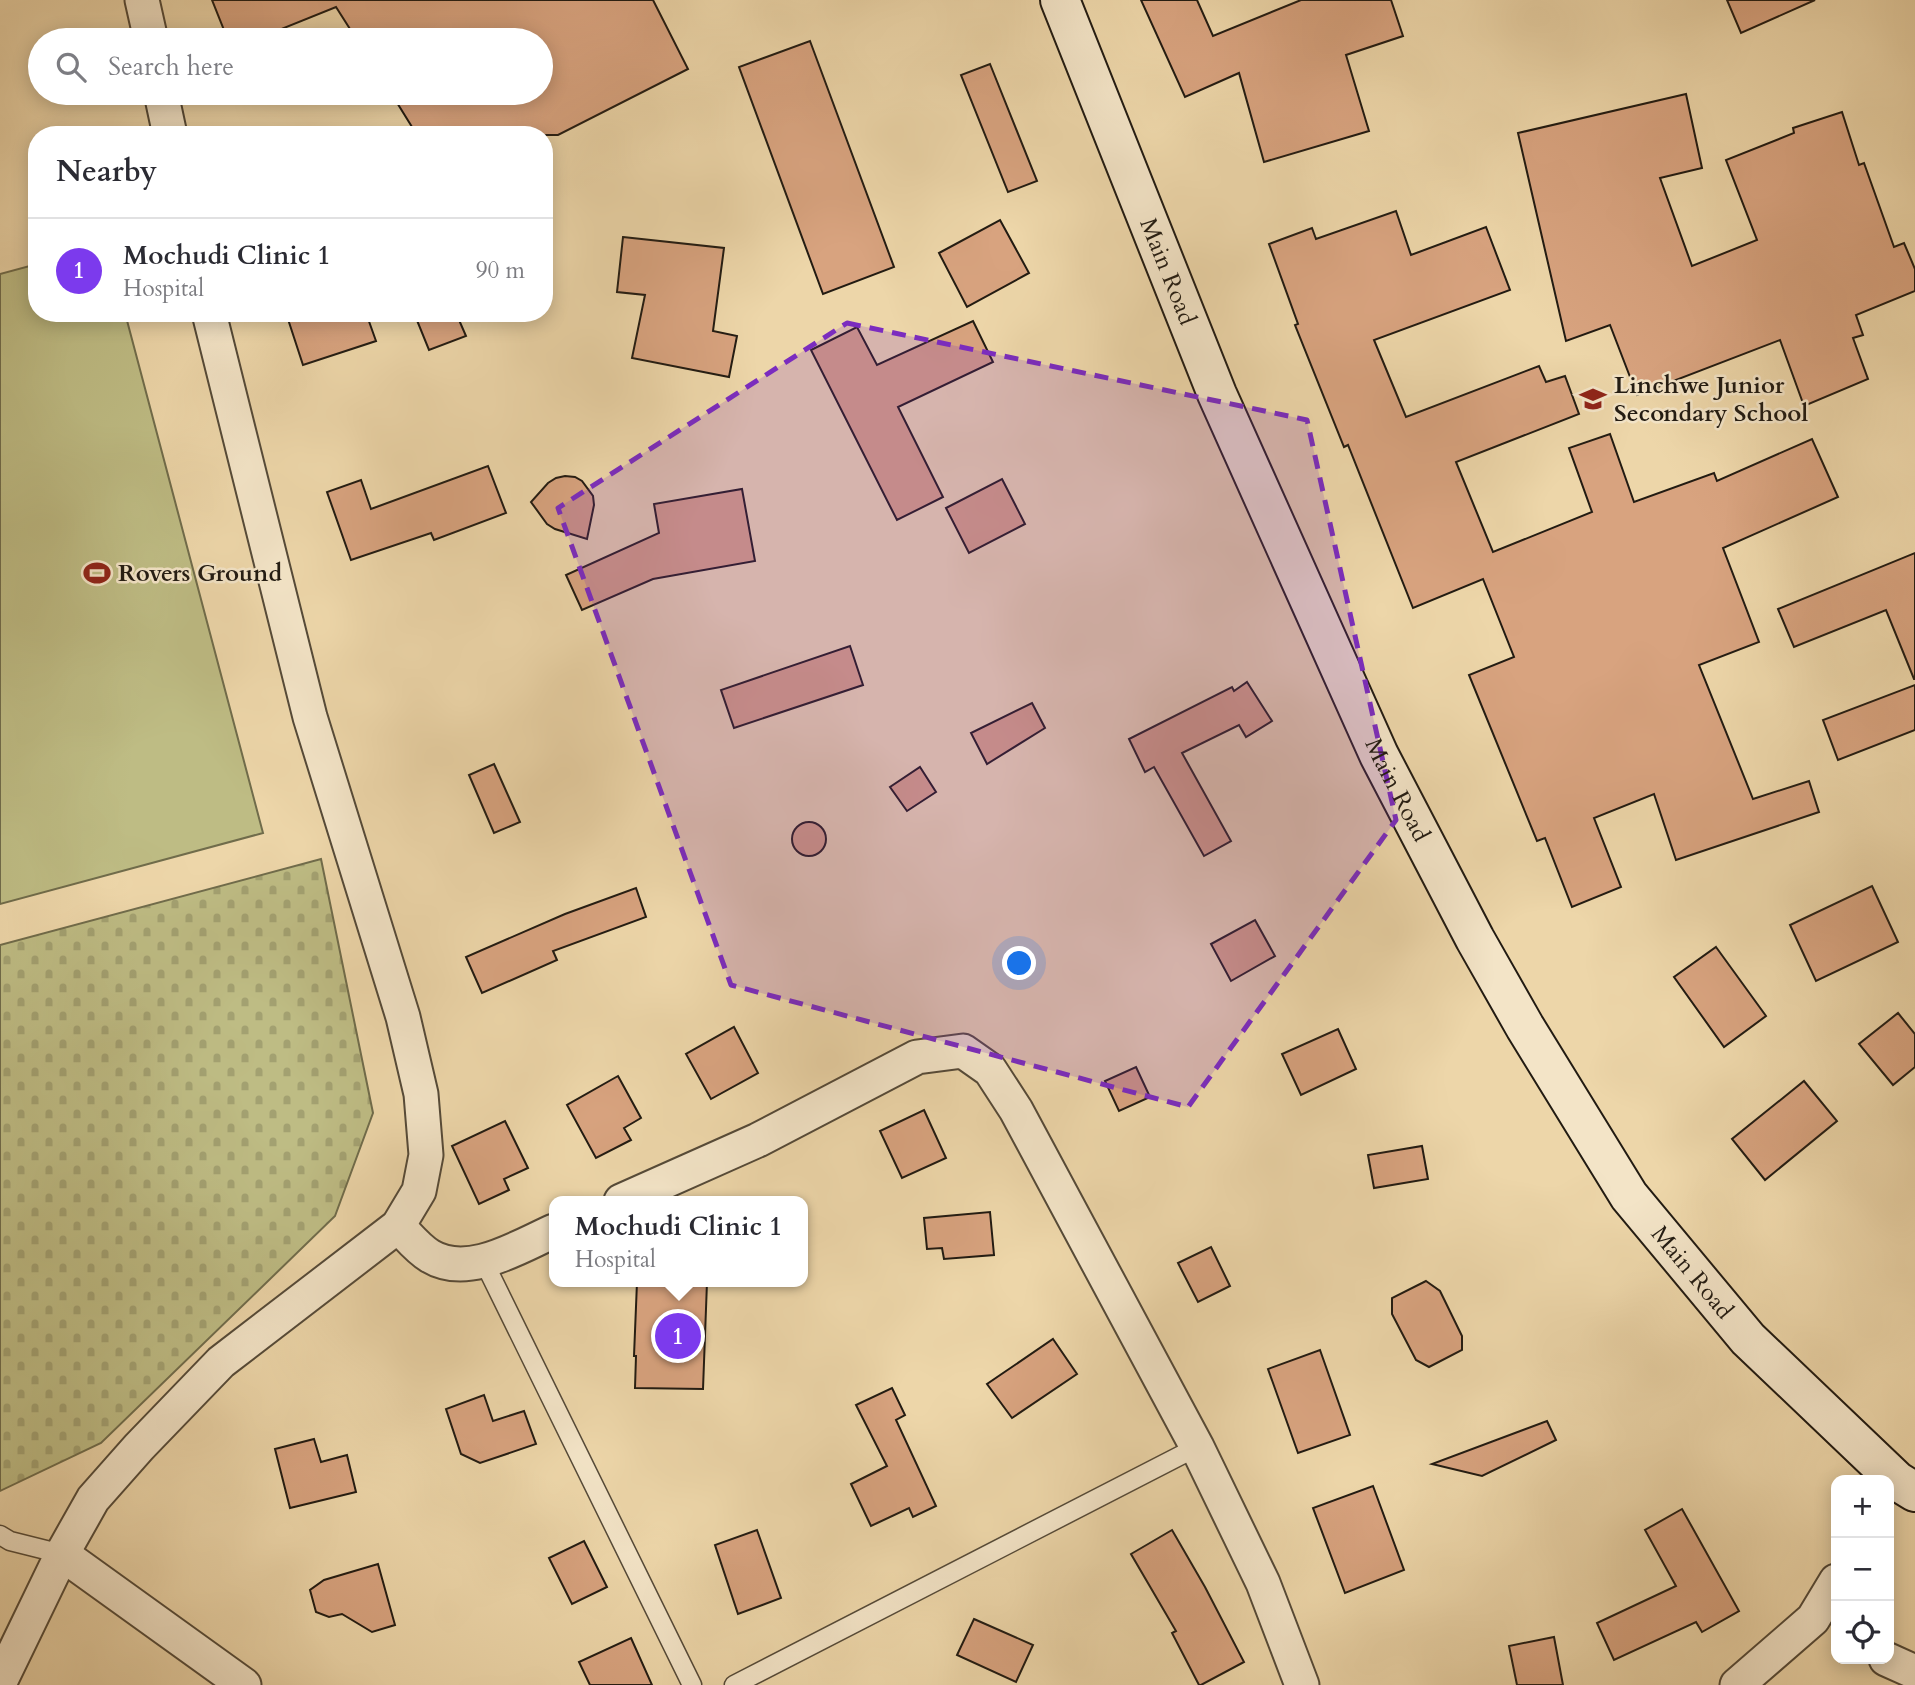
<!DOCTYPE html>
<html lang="en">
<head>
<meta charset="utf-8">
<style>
	body { margin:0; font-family:Cardo,serif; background:#f7f7f7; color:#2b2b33 }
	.controls { position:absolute; right:21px; bottom:21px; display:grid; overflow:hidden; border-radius:14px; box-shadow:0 4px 18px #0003 }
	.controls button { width:63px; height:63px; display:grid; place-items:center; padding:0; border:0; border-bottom:2px solid #e1e1e2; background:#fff; color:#2b2b33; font:35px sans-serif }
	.you { position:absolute; left:1020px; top:964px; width:24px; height:24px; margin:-18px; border:5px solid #fff; border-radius:50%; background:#1a73e8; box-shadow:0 0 0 10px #1a73e833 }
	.badge { display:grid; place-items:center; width:46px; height:46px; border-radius:50%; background:#7c3aed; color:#fff; font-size:23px; font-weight:700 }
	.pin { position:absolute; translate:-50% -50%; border:4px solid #fff; box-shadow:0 2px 7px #0006 }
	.popup { position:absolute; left:549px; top:1196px; width:259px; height:91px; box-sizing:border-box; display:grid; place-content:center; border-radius:14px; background:#fff; filter:drop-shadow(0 2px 5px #0005); font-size:23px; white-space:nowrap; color:#7c7c81 }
	.popup b { font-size:26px; color:#2b2b33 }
	.popup::after { content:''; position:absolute; left:50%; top:100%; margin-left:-14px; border:14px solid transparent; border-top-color:#fff }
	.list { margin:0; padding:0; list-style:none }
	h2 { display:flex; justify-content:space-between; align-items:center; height:91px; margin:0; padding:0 28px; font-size:30px }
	h2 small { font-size:23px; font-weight:400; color:#7c7c81 }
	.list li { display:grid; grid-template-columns:46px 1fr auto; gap:21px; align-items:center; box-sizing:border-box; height:105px; padding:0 28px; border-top:2px solid #e1e1e2 }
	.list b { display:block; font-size:26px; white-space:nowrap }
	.list p { margin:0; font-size:23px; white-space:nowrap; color:#7c7c81 }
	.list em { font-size:23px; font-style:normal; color:#7c7c81 }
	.icon { flex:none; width:38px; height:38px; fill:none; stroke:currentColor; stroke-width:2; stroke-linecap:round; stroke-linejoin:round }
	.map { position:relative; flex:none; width:1915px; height:1685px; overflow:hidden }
	.search { position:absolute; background:#fff; box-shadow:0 4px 18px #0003; left:28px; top:28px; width:525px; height:77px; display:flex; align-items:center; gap:18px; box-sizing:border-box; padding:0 24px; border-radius:38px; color:#7c7c81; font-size:26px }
	.panel { position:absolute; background:#fff; box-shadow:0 4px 18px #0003; left:28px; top:126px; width:525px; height:196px; border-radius:28px }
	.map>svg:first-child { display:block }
	.grass { fill:#bebc84; stroke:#706c4b; stroke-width:2 }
	.cemetery { fill:url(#cemetery-stones); stroke:#706c4b; stroke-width:2 }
	.building { fill:#d8a37f; stroke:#221b12; stroke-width:2 }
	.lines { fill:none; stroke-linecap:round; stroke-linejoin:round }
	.service-casing { stroke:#554a38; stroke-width:21 }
	.minor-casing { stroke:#554a38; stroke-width:37 }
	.secondary-casing { stroke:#221b12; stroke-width:42 }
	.service { stroke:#f3e4c7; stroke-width:18 }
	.minor { stroke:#f3e4c7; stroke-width:33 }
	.secondary { stroke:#f3e4c7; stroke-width:38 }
	.marked { fill:#7b2cbf; fill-opacity:0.2; stroke:#7b2cbf; stroke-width:5; stroke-dasharray:14 9; stroke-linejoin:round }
	.labels { text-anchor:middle; stroke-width:5; stroke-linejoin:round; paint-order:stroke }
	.street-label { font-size:24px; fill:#221b12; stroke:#f3e4c7 }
	.poi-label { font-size:24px; font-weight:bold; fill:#221b12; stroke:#f3e4c7; text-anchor:start }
</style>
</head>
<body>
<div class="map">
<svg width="1915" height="1685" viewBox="0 0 1915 1685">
	<defs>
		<pattern id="cemetery-stones" width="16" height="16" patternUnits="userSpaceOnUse" patternTransform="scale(1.75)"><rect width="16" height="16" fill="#bebc84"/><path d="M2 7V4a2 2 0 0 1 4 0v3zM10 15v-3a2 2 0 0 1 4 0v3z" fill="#a3a171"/></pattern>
	</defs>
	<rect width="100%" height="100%" fill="#edd6a9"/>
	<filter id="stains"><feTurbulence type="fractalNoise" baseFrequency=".00286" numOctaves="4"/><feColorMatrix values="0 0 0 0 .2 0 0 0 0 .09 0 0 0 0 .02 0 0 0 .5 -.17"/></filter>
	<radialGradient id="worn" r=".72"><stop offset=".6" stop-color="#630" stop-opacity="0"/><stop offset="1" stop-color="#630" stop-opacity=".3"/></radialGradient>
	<path class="grass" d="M37,264v49h88l138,520 -263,71v-630z"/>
	<path class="cemetery" d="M321,859l52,254 -38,103 -234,227 -101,48v-546z"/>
	<g class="building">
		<path d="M212,0h441l35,69 -130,66h-141l-26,-42h150v-53h-184l-21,-33 -82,33h-26z"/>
		<path d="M1141,0h56l16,36 88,-36h90l12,36 -57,19 23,76 -105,31 -25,-89 -54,24z"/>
		<path d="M1727,0h88l-74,33z"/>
		<path d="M810,41l84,226 -71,27 -84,-227z"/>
		<path d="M990,64l47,117 -29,11 -47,-117z"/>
		<path d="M1686,94l16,74 -42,10 32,88 65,-26 -31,-80 68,-27 -1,-5 49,-16 17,53 5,-2 30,84 10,-4 11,26v22l-59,24 7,20 -10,3 15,41 -64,27 -24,-66 -143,55 -27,-70 -44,16 -48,-208z"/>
		<path d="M1396,211l15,44 75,-28 24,63 -136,50 32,77 133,-51 7,16 19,-6 14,38 -123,48 37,90 99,-40 -23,-64 41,-14 24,68 80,-29 3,8 95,-42 26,58 -115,51 36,94 -60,23 54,134 56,-18 10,31 -143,48 -22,-66 -60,24 27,69 -49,20 -27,-69 -8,3 -68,-166 45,-18 -31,-78 -70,29 -65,-163 -4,2 -49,-122 3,-1 -29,-80 43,-16 4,11z"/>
		<path d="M1000,220l29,53 -62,34 -28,-54z"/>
		<path d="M623,237l101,11 -11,83 24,5 -8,41 -97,-19 13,-63 -28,-3z"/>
		<path d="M286,313h80l10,28 -73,24z"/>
		<path d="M414,313h42l10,23 -37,14z"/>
		<path d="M973,321l20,41 -95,45 45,90 -46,23 -86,-170 46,-23 20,38z"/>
		<path d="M488,466l18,47 -72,27 -3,-7 -80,27 -24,-68 34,-12 10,29z"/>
		<path d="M565,476l10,1 7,4 11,15 1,9 -7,34 -32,-10 -8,-5 -16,-22 17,-19 8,-5z"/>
		<path d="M1002,479l23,45 -56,29 -23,-45z"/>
		<path d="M742,489l13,72 -102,18 -71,31 -16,-35 93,-42 -5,-29z"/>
		<path d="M1915,553v126h-1l-28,-69 -92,37 -16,-38z"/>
		<path d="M850,646l13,39 -129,43 -13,-38z"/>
		<path d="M1247,682l25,39 -26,16 -7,-12 -57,28 49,88 -27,15 -50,-89 -9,5 -16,-33 103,-52 2,4z"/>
		<path d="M1915,685v45l-77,30 -15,-40z"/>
		<path d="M1032,703l13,25 -58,36 -16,-31z"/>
		<path d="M494,764l26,58 -26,11 -25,-58z"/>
		<path d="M920,767l16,25 -29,19 -17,-24z"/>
		<circle cx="809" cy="839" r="17"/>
		<path d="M1872,886l26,56 -82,39 -26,-56z"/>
		<path d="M636,888l10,29 -93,34 4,9 -75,33 -16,-36 99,-43z"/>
		<path d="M1255,920l20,36 -44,25 -20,-37z"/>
		<path d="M1716,947l50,69 -42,31 -50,-70z"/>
		<path d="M1898,1013l17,21v33l-22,18 -34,-41z"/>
		<path d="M734,1027l24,46 -47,26 -25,-45z"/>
		<path d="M1338,1029l18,40 -55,26 -19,-41z"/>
		<path d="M1136,1067l14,30 -31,14 -14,-30z"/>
		<path d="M618,1076l23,42 -17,10 7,12 -35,18 -29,-53z"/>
		<path d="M1804,1081l33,40 -72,59 -33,-41z"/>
		<path d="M924,1110l22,48 -44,20 -22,-47z"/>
		<path d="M505,1121l23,47 -24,11 5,11 -30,14 -27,-58z"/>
		<path d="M1422,1146l6,33 -54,9 -6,-33z"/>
		<path d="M990,1212l4,43 -50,4 -2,-11 -15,1 -3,-31z"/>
		<path d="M1211,1247l19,39 -32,16 -20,-39z"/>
		<path d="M1426,1281l14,10 22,45v14l-33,17 -13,-7 -24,-46v-16z"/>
		<path d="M637,1282h70l-4,107 -68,-1 1,-32h-2z"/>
		<path d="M1053,1339l24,35 -65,44 -25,-34z"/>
		<path d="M1320,1350l30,85 -52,18 -30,-84z"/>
		<path d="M892,1388l13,27 -9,5 40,86 -23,11 -4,-9 -38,18 -20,-42 36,-18 -31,-61z"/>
		<path d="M484,1395l9,26 31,-10 12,33 -56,19 -19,-9 -15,-45z"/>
		<path d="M1547,1421l9,19 -74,36 -50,-12z"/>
		<path d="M314,1439l7,23 26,-7 9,37 -66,16 -15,-59z"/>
		<path d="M1373,1486l31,84 -59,23 -32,-85z"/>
		<path d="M1682,1509l57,102 -37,21 -6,-10 -82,38 -17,-37 79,-37 -31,-56z"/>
		<path d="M757,1530l24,68 -43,16 -23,-69z"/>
		<path d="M1172,1530l33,57 39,75 -43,23h-2l-27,-52 4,-2 -45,-77z"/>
		<path d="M584,1541l23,46 -35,17 -23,-46z"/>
		<path d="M378,1564l17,61 -23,7 -30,-18 -13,3 -13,-5 -6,-22 14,-10z"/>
		<path d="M974,1619l59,26 -17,37 -59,-27z"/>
		<path d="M1554,1637l9,48h-46l-8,-39z"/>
		<path d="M631,1638l21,47h-62l-11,-23z"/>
	</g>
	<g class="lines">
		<g class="service-casing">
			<g id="service">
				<path d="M484,1262l208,423"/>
				<path d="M0,1535l10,6 52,13"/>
				<path d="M734,1685l463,-238"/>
			</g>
		</g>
		<g class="minor-casing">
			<g id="minor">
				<path d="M142,0l9,40"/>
				<path d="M161,93l9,42"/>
				<path d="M621,1201l137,-61 159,-83 46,-6 27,19 26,40 181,337 66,136 39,102"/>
				<path d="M398,1226c10,10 20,23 32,30 38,23 88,-9 124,-25"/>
				<path d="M62,1554l182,131"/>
				<path d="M1886,1659l29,13"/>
				<path d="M0,1682l62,-128 31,-55 46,-52 82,-85 177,-136 21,-35 7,-36 -5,-61 -18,-77 -93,-300 -101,-404"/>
				<path d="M1737,1685l76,-66 23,-38"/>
			</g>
		</g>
		<g class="secondary-casing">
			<g id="secondary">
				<path id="s1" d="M1060,0l157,394 162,361 96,184 50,88 104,169 119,143 149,142 18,11"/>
			</g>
		</g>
		<use href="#service" class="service"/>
		<use href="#minor" class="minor"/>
		<use href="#secondary" class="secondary"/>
	</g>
	<path class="marked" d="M847,323l460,97 89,400 -208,287 -457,-122 -173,-477z"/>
	<defs>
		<g id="school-bare" transform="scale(2.1)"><path d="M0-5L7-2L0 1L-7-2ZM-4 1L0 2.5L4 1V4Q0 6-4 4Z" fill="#8f2418" stroke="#f3e4c7" stroke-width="2.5" paint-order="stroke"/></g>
		<g id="stadium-bare" transform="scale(2.1)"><path d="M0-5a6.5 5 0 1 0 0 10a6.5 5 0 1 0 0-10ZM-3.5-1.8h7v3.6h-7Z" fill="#8f2418" stroke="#f3e4c7" stroke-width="2.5" paint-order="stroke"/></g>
	</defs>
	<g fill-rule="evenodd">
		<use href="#school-bare" x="1593" y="399"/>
		<use href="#stadium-bare" x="97" y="573"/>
	</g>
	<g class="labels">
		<g class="street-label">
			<text dy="8" stroke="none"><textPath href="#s1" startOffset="292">Main Road</textPath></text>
			<text dy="8" stroke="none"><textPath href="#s1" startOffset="859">Main Road</textPath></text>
			<text dy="8" stroke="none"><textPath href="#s1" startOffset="1426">Main Road</textPath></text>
		</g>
		<g class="poi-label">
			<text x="1614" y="393">Linchwe Junior<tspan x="1614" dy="28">Secondary School</tspan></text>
			<text x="118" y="581">Rovers Ground</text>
		</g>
	</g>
	<rect width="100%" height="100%" filter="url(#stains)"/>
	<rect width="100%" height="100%" fill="url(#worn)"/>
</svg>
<div class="controls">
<button>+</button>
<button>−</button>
<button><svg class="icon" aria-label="locate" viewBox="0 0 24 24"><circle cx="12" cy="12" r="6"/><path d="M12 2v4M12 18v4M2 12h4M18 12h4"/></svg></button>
</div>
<div class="you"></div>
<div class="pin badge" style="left:678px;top:1336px">1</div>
<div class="popup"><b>Mochudi Clinic 1</b>Hospital</div>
<div class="search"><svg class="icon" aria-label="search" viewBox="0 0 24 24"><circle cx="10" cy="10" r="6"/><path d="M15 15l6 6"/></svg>Search here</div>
<section class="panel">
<h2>Nearby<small></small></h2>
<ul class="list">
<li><span class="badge">1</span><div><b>Mochudi Clinic 1</b><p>Hospital</p></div><em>90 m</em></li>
</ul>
</section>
</div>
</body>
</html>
